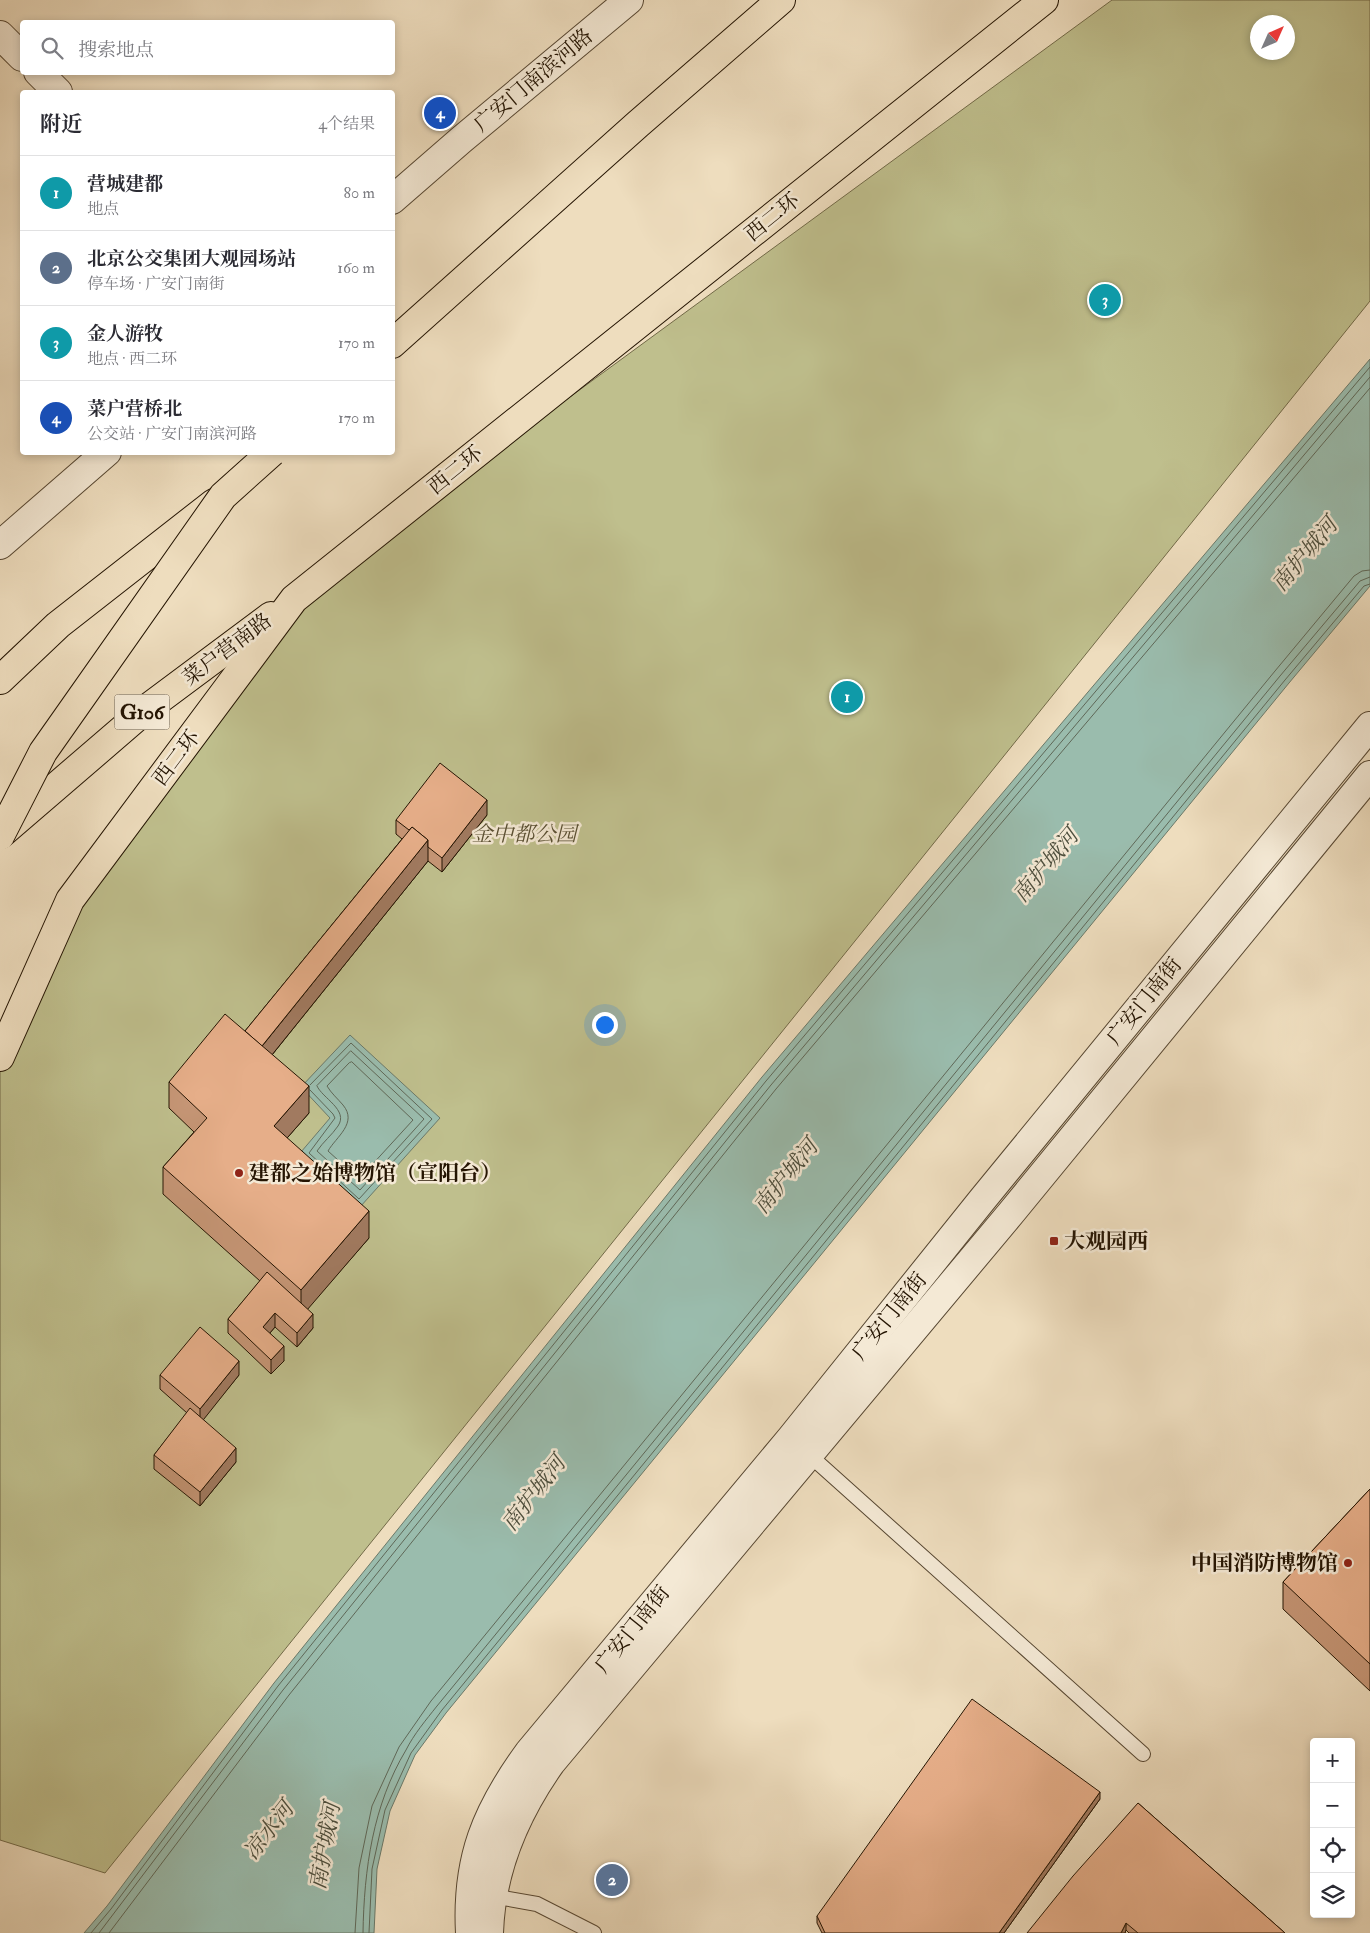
<!DOCTYPE html>
<html lang="zh">
<head>
<meta charset="utf-8">
<style>
	body { margin:0; font-family:"IM FELL Double Pica","Noto Serif SC",serif; background:#f7f7f7; color:#2b2b33 }
	.controls { position:absolute; right:15px; bottom:15px; display:grid; overflow:hidden; border-radius:5px; box-shadow:0 2px 8px #0003 }
	.controls button { width:45px; height:45px; display:grid; place-items:center; padding:0; border:0; border-bottom:1px solid #e1e1e2; background:#fff; color:#2b2b33; font:25px sans-serif }
	.compass { position:absolute; left:1250px; top:15px; width:45px; height:45px; border-radius:50%; background:#fff; box-shadow:0 2px 8px #0003; rotate:45deg }
	.you { position:absolute; left:604px; top:1024px; width:18px; height:18px; margin:-12px; border:4px solid #fff; border-radius:50%; background:#1a73e8; box-shadow:0 0 0 8px #1a73e833 }
	.badge { display:grid; place-items:center; width:32px; height:32px; border-radius:50%; background:#db2777; color:#fff; font-size:16px; font-weight:700 }
	.pin { position:absolute; translate:-50% -50%; border:2px solid #fff; box-shadow:0 1px 5px #0006 }
	.list { margin:0; padding:0; list-style:none }
	h2 { display:flex; justify-content:space-between; align-items:center; height:65px; margin:0; padding:0 20px; font-size:21px }
	h2 small { font-size:16px; font-weight:400; color:#7c7c81 }
	.list li { display:grid; grid-template-columns:32px 1fr auto; gap:15px; align-items:center; box-sizing:border-box; height:75px; padding:0 20px; border-top:1px solid #e1e1e2 }
	.list b { display:block; font-size:19px; white-space:nowrap }
	.list p { margin:0; font-size:16px; white-space:nowrap; color:#7c7c81 }
	.list em { font-size:16px; font-style:normal; color:#7c7c81 }
	.icon { flex:none; width:28px; height:28px; fill:none; stroke:currentColor; stroke-width:2; stroke-linecap:round; stroke-linejoin:round }
	.map { position:relative; flex:none; width:1370px; height:1933px; overflow:hidden }
	.search { position:absolute; background:#fff; box-shadow:0 2px 8px #0003; left:20px; top:20px; width:375px; height:55px; display:flex; align-items:center; gap:12px; box-sizing:border-box; padding:0 18px; border-radius:5px; color:#7c7c81; font-size:19px }
	.panel { position:absolute; background:#fff; box-shadow:0 2px 8px #0003; left:20px; top:90px; width:375px; height:365px; border-radius:5px }
	.map>svg:first-child { display:block }
	.green { fill:#bfbf8d; stroke:#726a48; fill-rule:evenodd }
	.water { fill:#9abcad; stroke:#6b7969 }
	.lines { fill:none; stroke-linecap:round; stroke-linejoin:round }
	.shore { stroke:#5f6858; stroke-width:1 }
	.service-casing { stroke:#564631; stroke-width:16 }
	.minor-casing { stroke:#564631; stroke-width:30 }
	.tertiary-casing { stroke:#564631; stroke-width:30 }
	.trunk-casing { stroke:#241402; stroke-width:30 }
	.service { stroke:#f4e9d5; stroke-width:14 }
	.minor { stroke:#f4e9d5; stroke-width:28 }
	.tertiary { stroke:#f4e9d5; stroke-width:28 }
	.trunk { stroke:#eeddbe; stroke-width:28 }
	.trunk-bridge-casing { stroke:#241402; stroke-width:30; stroke-linecap:butt }
	.trunk-bridge { stroke:#eeddbe; stroke-width:28 }
	.wall { fill:#c69676; stroke:#241402 }
	.shaded-wall { fill:#a17a60; stroke:#241402 }
	.building { fill:#e6ae89; stroke:#241402 }
	.poi-dot { fill:#8f2418; stroke:#f4e9d5; stroke-width:2 }
	.labels { text-anchor:middle; stroke-width:5; stroke-linejoin:round; paint-order:stroke }
	.shield { fill:#f4e9d5; stroke:#625441; stroke-width:1 }
	.shield-label { font-size:20px; font-weight:bold; fill:#241402 }
	.street-label { font-size:21px; fill:#241402; stroke:#f4e9d5 }
	.park-label { font-size:21px; font-style:italic; fill:#5a5033; stroke:#f4e9d5 }
	.poi-label { font-size:21px; font-weight:bold; fill:#241402; stroke:#f4e9d5; text-anchor:start }
	.water-label { font-size:22px; font-style:italic; fill:#4d4f3e; stroke:#f4e9d5 }
</style>
</head>
<body>
<div class="map">
<svg width="1370" height="1933" viewBox="0 0 1370 1933">
	<rect width="100%" height="100%" fill="#eeddbe"/>
	<filter id="stains"><feTurbulence type="fractalNoise" baseFrequency=".004" numOctaves="4"/><feColorMatrix values="0 0 0 0 .2 0 0 0 0 .09 0 0 0 0 .02 0 0 0 .5 -.17"/></filter>
	<radialGradient id="worn" r=".72"><stop offset=".6" stop-color="#630" stop-opacity="0"/><stop offset="1" stop-color="#630" stop-opacity=".3"/></radialGradient>
	<path class="green" d="M1112,0h258v301l-1265,1572 -105,-33v-783l70,-157 224,-301zM1258,22h30v30h-30z"/>
	<g class="water">
		<path d="M1370,359v227l-81,97 -843,1030 -31,42 -25,56 -13,58 -3,64h-290l23,-27 167,-223 488,-606z"/>
		<path d="M350,1035l90,83 -80,89 -59,-55 29,-34 -29,-31z"/>
	</g>
	<g class="lines">
		<g class="shore">
			<path d="M351,1051l73,68 -64,71 -43,-39c6,-9 15,-16 21,-25 11,-16 -16,-28 -21,-40z"/>
			<path d="M352,1062l61,58 -54,59 -31,-28c8,-14 30,-28 15,-46 -5,-6 -12,-12 -16,-19l22,-23z"/>
			<path d="M310,1085l41,-42 81,76 -73,80 -50,-46 26,-35 -2,-4 -23,-24"/>
			<path d="M91,1933l20,-24 167,-223 488,-605 604,-714"/>
			<path d="M99,1933l184,-243 488,-605 599,-708"/>
			<path d="M109,1933l180,-238 487,-606 594,-701"/>
			<path d="M355,1933l4,-65 13,-62 27,-59 32,-46 844,-1030 79,-95 8,-5 8,-1"/>
			<path d="M363,1933c1,-64 10,-128 43,-183 8,-16 20,-30 31,-44l843,-1030 80,-95 10,-4"/>
			<path d="M369,1933l3,-64 13,-59 26,-57 31,-43 843,-1030 79,-94 6,-2"/>
		</g>
		<g class="service-casing">
			<g id="service">
				<path d="M806,1452l337,302"/>
				<path d="M492,1896l45,8 57,29"/>
			</g>
		</g>
		<g class="minor-casing">
			<g id="minor">
				<path d="M0,35l22,22"/>
				<path d="M38,72l20,20"/>
			</g>
		</g>
		<g class="tertiary-casing">
			<g id="tertiary">
				<path d="M392,200l69,-60 168,-140"/>
				<path d="M0,545l107,-93"/>
				<path d="M470,1933c-4,-74 16,-122 59,-181l262,-314 191,-238 388,-474"/>
				<path d="M489,1933c2,-63 26,-119 62,-170l460,-550 359,-438"/>
			</g>
		</g>
		<g class="trunk-casing">
			<g id="trunk">
				<path d="M392,344l246,-220 143,-124"/>
				<path d="M0,680l58,-55 156,-122"/>
				<path d="M1,834l144,-124 126,-94"/>
				<path d="M0,1057l70,-157 224,-301 750,-599"/>
			</g>
		</g>
		<use href="#service" class="service"/>
		<use href="#minor" class="minor"/>
		<use href="#tertiary" class="tertiary"/>
		<use href="#trunk" class="trunk"/>
		<g class="trunk-bridge-casing">
			<path id="trunk-bridge" d="M0,836l43,-84 180,-256 49,-44"/>
		</g>
		<use href="#trunk-bridge" class="trunk-bridge"/>
	</g>
	<g class="wall">
		<path d="M487,815l-45,57 -14,-11 -156,194 37,58 -22,25 82,100 -62,71 6,19 -16,19 -22,-20 -5,6 14,28 -13,13 -43,-41v-14l32,-38 -97,-87v-27l31,-35 -25,-24v-26l76,-51 157,-192 -6,-5v-14z"/>
		<path d="M160,1375h79l-36,44 33,43 -36,44 -46,-37v-14l33,-42 -27,-24z"/>
		<path d="M1370,1489v202l-87,-82v-27z"/>
		<path d="M1100,1799l-96,134h-182l-5,-10v-7z"/>
		<path d="M1138,1803l147,130h-156l-3,-3 -1,3z"/>
	</g>
	<g class="shaded-wall">
		<path d="M487,800v15l-45,57v-14z"/>
		<path d="M428,840v21l-169,210v-21z"/>
		<path d="M309,1086v27l-35,40v-27z"/>
		<path d="M369,1211v27l-68,79v-27z"/>
		<path d="M275,1313v14l-12,14v-14z"/>
		<path d="M313,1314v14l-16,19v-14z"/>
		<path d="M284,1346v15l-13,13v-14z"/>
		<path d="M239,1361v14l-39,49v-15z"/>
		<path d="M236,1448v14l-36,44v-14z"/>
		<path d="M1100,1792v7l-96,134h-5z"/>
		<path d="M1126,1923v7l-1,3h-4z"/>
	</g>
	<g class="building">
		<path d="M440,763l47,37 -45,58 -14,-11v-7l-16,-13 -3,3 -13,-10z"/>
		<path d="M412,827l16,13 -166,206 -17,-15z"/>
		<path d="M225,1014l84,72 -35,40 95,85 -68,79 -138,-123 44,-49 -38,-36z"/>
		<path d="M267,1272l46,42 -16,19 -22,-20 -12,14 21,19 -13,14 -43,-41z"/>
		<path d="M200,1327l39,34 -39,48 -40,-34z"/>
		<path d="M190,1408l46,40 -36,44 -46,-37z"/>
		<path d="M1370,1489v175l-87,-82z"/>
		<path d="M972,1699l128,93 -101,141h-174l-8,-17z"/>
		<path d="M1138,1803l147,130h-147l-12,-10 -5,10h-94l46,-57z"/>
	</g>
	<g class="poi-dot">
		<circle cx="239" cy="1173" r="5"/>
		<rect x="1049" y="1236" width="10" height="10" rx="2.5"/>
		<circle cx="1348" cy="1563" r="5"/>
	</g>
	<g class="labels">
		<rect class="shield" x="114.5" y="694.5" width="55" height="35" rx="4"/>
		<g class="shield-label">
			<text x="142" y="719">G106</text>
		</g>
		<g class="street-label">
			<text transform="translate(533 80) rotate(-40)" y="7">广安门南滨河路</text>
			<text transform="translate(772 217) rotate(-39)" y="7">西二环</text>
			<text transform="translate(455 470) rotate(-39)" y="7">西二环</text>
			<text transform="translate(227 649) rotate(-37)" y="7">菜户营南路</text>
			<text transform="translate(176 758) rotate(-53)" y="7">西二环</text>
			<text transform="translate(1144 1001) rotate(-51)" y="7">广安门南街</text>
			<text transform="translate(889 1316) rotate(-51)" y="7">广安门南街</text>
			<text transform="translate(632 1629) rotate(-51)" y="7">广安门南街</text>
		</g>
		<g class="park-label">
			<text x="524" y="841">金中都公园</text>
		</g>
		<g class="poi-label">
			<text x="249" y="1180">建都之始博物馆（宣阳台）</text>
			<text x="1064" y="1248">大观园西</text>
			<text x="1338" y="1570" text-anchor="end">中国消防博物馆</text>
		</g>
		<g class="water-label">
			<text transform="translate(1304 554) rotate(-50)" y="8">南护城河</text>
			<text transform="translate(1045 865) rotate(-50)" y="8">南护城河</text>
			<text transform="translate(785 1176) rotate(-51)" y="8">南护城河</text>
			<text transform="translate(533 1493) rotate(-52)" y="8">南护城河</text>
			<text transform="translate(268 1830) rotate(-52)" y="8">凉水河</text>
			<text transform="translate(324 1846) rotate(-80)" y="8">南护城河</text>
		</g>
	</g>
	<rect width="100%" height="100%" filter="url(#stains)"/>
	<rect width="100%" height="100%" fill="url(#worn)"/>
</svg>
<div class="controls">
<button>+</button>
<button>−</button>
<button><svg class="icon" aria-label="locate" viewBox="0 0 24 24"><circle cx="12" cy="12" r="6"/><path d="M12 2v4M12 18v4M2 12h4M18 12h4"/></svg></button>
<button><svg class="icon" aria-label="layers" viewBox="0 0 24 24"><path d="M12 4l9 5-9 5-9-5zM3 14l9 5 9-5"/></svg></button>
</div>
<svg class="compass" viewBox="-18 -18 36 36"><path d="M0-13l5 13h-10z" fill="#e53935"/><path d="M0 13l5-13h-10z" fill="#7c7c81"/></svg>
<div class="you"></div>
<div class="pin badge" style="left:847px;top:697px;background:#0f9aa8">1</div>
<div class="pin badge" style="left:612px;top:1880px;background:#5c6f8a">2</div>
<div class="pin badge" style="left:1105px;top:300px;background:#0f9aa8">3</div>
<div class="pin badge" style="left:440px;top:113px;background:#1a4fb4">4</div>
<div class="search"><svg class="icon" aria-label="search" viewBox="0 0 24 24"><circle cx="10" cy="10" r="6"/><path d="M15 15l6 6"/></svg>搜索地点</div>
<section class="panel">
<h2>附近<small>4个结果</small></h2>
<ul class="list">
<li><span class="badge" style="background:#0f9aa8">1</span><div><b>营城建都</b><p>地点</p></div><em>80 m</em></li>
<li><span class="badge" style="background:#5c6f8a">2</span><div><b>北京公交集团大观园场站</b><p>停车场 · 广安门南街</p></div><em>160 m</em></li>
<li><span class="badge" style="background:#0f9aa8">3</span><div><b>金人游牧</b><p>地点 · 西二环</p></div><em>170 m</em></li>
<li><span class="badge" style="background:#1a4fb4">4</span><div><b>菜户营桥北</b><p>公交站 · 广安门南滨河路</p></div><em>170 m</em></li>
</ul>
</section>
</div>
</body>
</html>
